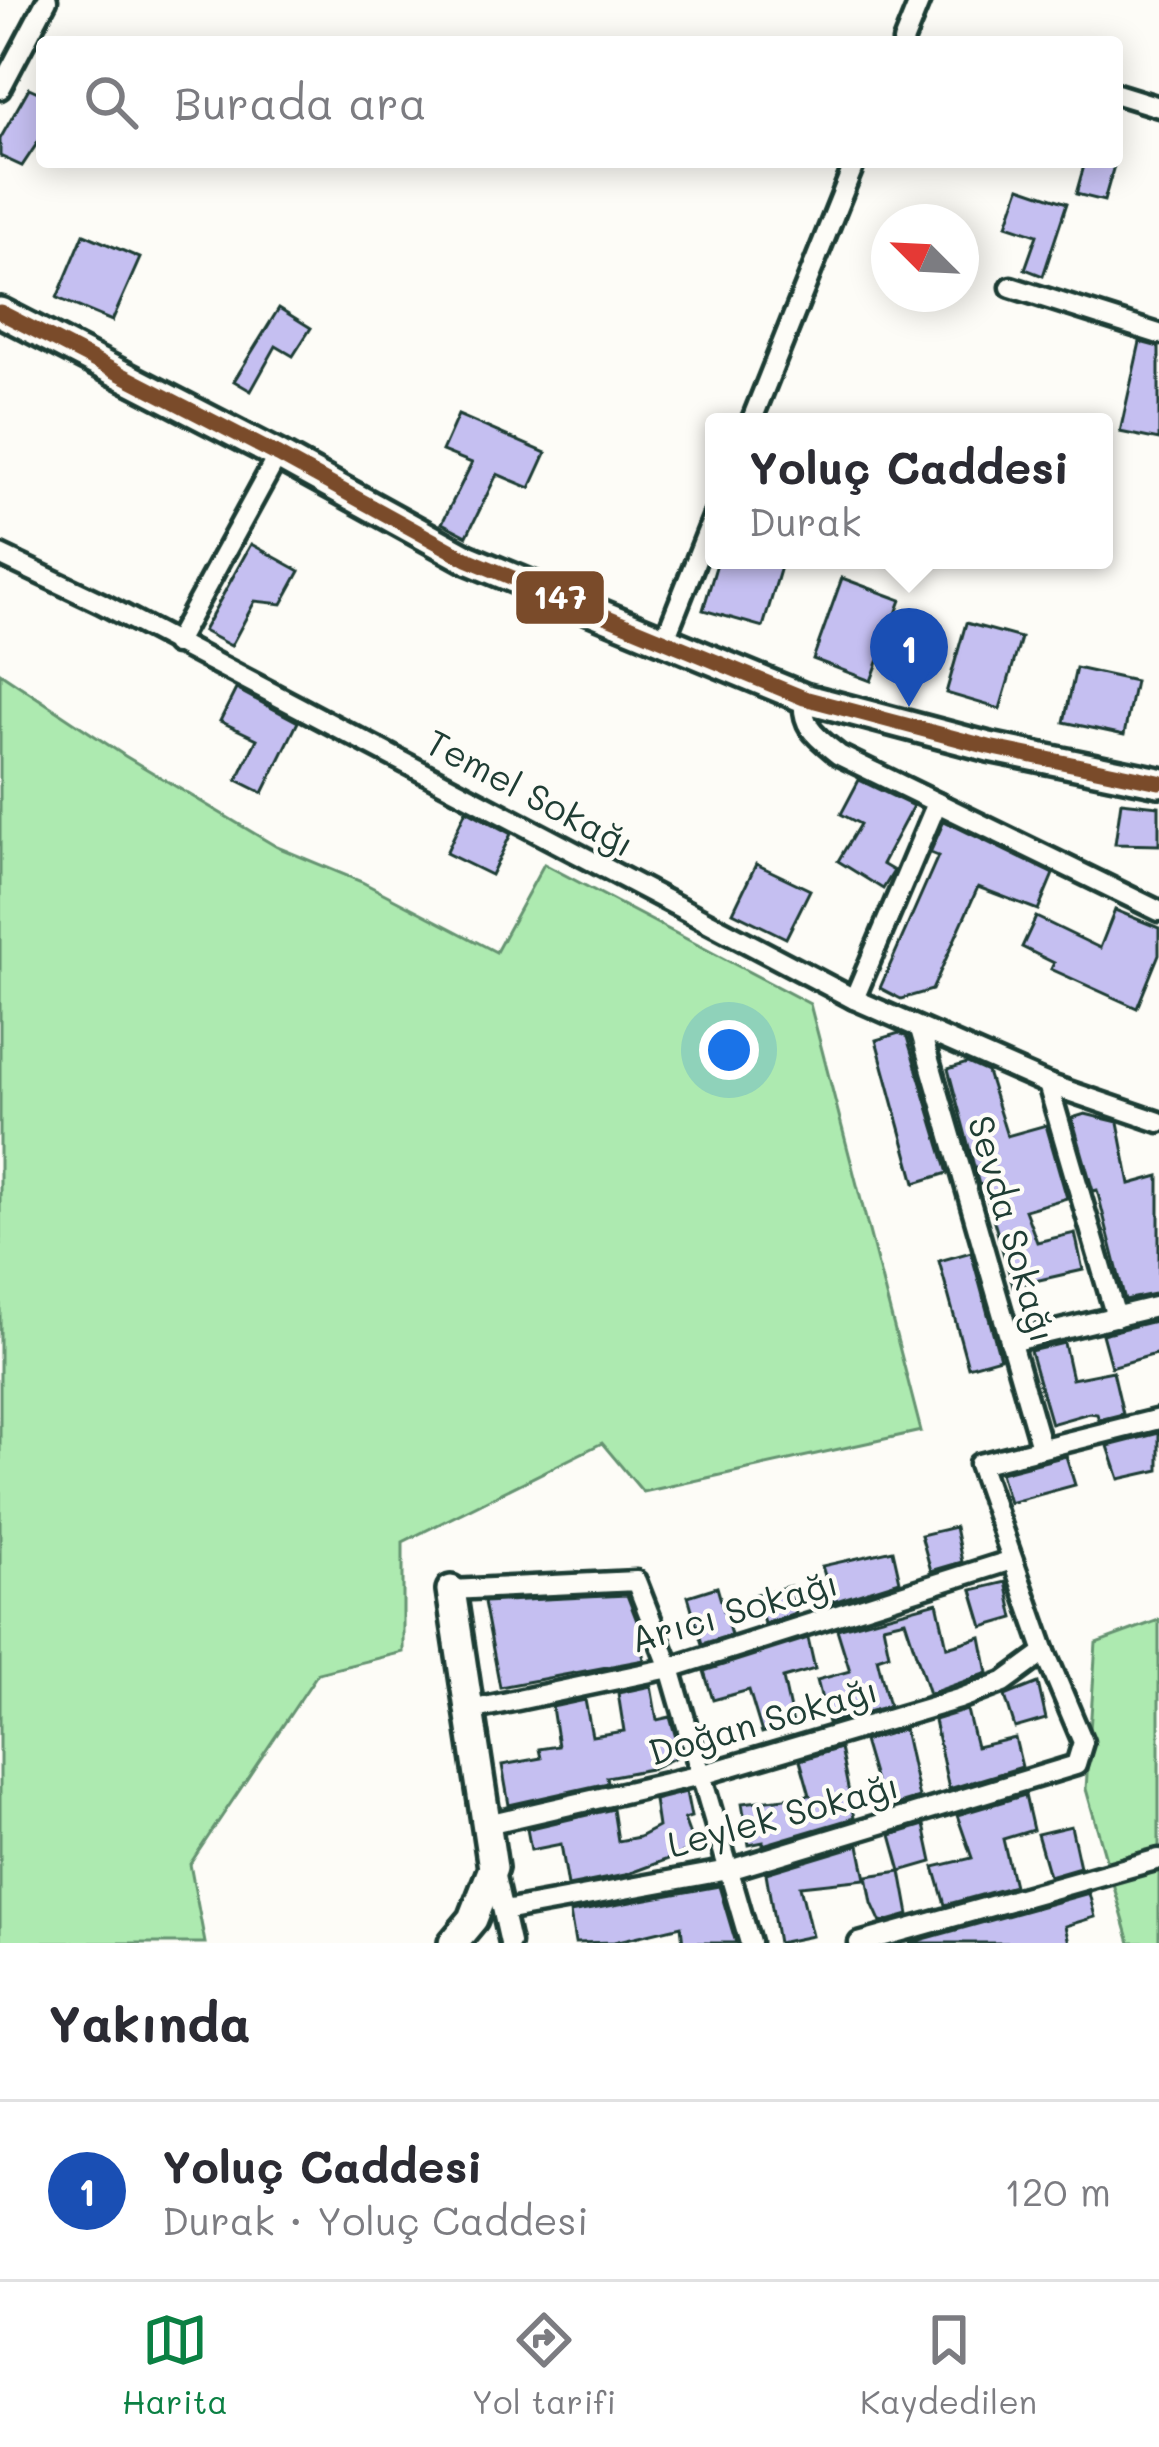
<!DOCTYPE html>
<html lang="tr">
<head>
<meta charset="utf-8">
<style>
	body { margin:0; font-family:Mali,sans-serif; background:#f2f2f3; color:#2b2b33 }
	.compass { position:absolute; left:871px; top:204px; width:108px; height:108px; border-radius:50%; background:#fff; box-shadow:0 6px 30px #0003; rotate:294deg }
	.you { position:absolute; left:729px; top:1050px; width:42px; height:42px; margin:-30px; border:9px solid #fff; border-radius:50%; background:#1a73e8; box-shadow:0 0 0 18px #1a73e833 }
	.badge { display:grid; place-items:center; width:78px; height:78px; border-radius:50%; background:#0b8043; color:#fff; font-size:39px; font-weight:700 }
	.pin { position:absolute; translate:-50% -99px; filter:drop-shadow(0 3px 6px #0008) }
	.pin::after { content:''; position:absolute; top:63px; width:42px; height:36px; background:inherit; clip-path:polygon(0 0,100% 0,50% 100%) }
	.popup { position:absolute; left:705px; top:413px; width:408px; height:156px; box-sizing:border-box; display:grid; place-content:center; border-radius:12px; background:#fff; filter:drop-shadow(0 3px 9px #0005); font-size:39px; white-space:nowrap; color:#7c7c81 }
	.popup b { font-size:45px; color:#2b2b33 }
	.popup::after { content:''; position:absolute; left:50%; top:100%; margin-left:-24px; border:24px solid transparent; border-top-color:#fff }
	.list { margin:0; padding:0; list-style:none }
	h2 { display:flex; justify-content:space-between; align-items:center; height:156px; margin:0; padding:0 48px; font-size:51px }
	h2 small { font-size:39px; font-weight:400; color:#7c7c81 }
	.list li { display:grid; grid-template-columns:78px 1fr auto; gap:36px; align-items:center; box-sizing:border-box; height:180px; padding:0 48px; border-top:3px solid #e1e1e2 }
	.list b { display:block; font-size:45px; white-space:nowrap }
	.list p { margin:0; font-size:39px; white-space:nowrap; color:#7c7c81 }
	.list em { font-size:39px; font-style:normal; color:#7c7c81 }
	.icon { flex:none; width:66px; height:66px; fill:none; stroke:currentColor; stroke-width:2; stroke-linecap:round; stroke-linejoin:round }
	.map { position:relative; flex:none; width:1159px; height:1943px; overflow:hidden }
	.search { position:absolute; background:#fff; box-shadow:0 6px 30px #0003; left:36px; right:36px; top:36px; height:132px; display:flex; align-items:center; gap:30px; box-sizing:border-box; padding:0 42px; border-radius:12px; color:#7c7c81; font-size:45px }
	.sheet { height:336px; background:#fff }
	nav { display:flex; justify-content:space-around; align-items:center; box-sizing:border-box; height:168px; border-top:3px solid #e1e1e2; background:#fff; font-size:33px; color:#7c7c81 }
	nav a { display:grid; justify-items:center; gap:6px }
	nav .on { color:#0b8043 }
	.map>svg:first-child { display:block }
	.green { fill:#adeab0; stroke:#669472; stroke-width:3 }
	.building { fill:#c5bff1; stroke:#1f3d34; stroke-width:3 }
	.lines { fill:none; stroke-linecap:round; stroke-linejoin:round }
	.street-casing { stroke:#1f3d34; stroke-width:27 }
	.secondary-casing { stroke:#1f3d34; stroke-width:36 }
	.street { stroke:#fdfcf7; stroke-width:18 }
	.secondary { stroke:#fdfcf7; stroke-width:27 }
	.bus-1-casing { stroke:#fdfcf7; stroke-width:24 }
	.bus-1 { stroke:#7a4b2a; stroke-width:15 }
	.labels { text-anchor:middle; stroke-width:9; stroke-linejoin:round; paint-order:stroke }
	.street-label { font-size:36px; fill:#1f3d34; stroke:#fdfcf7 }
	.line-badge { stroke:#fdfcf7; stroke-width:4.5 }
	.badge-label { font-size:33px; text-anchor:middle; font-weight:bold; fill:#fff }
</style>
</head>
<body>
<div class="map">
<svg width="1159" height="1943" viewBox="0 0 1159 1943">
	<rect width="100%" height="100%" fill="#fdfcf7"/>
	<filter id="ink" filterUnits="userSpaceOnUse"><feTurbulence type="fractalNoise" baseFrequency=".00833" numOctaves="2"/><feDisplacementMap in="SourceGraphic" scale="24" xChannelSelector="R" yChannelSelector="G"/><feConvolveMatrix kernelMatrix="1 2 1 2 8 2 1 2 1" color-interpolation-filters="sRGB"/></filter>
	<g filter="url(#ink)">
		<g class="green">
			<path d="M0,673l125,83 152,91 85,35 134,70 48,-88 266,140 111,427 -278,61 -41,-49 -199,99v110l-85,21 -128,191 15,79h-205z"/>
			<path d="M1159,1620v323h-29l-44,-154 10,-146z"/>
		</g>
		<g class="building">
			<path d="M29,88l13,6v42l-20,30 -22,-10v-17z"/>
			<path d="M1085,162h30l-11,39 -28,-7z"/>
			<path d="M1020,187l47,16 -24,73 -18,-7 12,-34 -30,-10z"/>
			<path d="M84,234l56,24 -28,63 -55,-23z"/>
			<path d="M279,308l32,20 -18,28 -17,-10 -25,45 -17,-10z"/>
			<path d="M1140,342l19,5v93l-39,-8z"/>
			<path d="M458,415l88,38 -16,35 -33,-14 -30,62 -25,-13 30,-60 -30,-12z"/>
			<path d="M251,544l49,27 -18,33 -27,-3 -24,45 -28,-15z"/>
			<path d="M718,560h65l-20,67 -60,-17z"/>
			<path d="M842,578l59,22 -30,81 -58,-22z"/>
			<path d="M966,623l55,15 -21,71 -54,-16z"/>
			<path d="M1076,668l59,13 -11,54 -60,-13z"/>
			<path d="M236,689l62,33 -35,71 -26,-13 20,-41 -37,-18z"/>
			<path d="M859,780l54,26 -31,58 12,7 -11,18 -45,-28 22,-37 -19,-10z"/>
			<path d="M1121,802l38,4v39l-44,-1z"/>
			<path d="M466,810l45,24 -20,41 -45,-22z"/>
			<path d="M944,821l109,53 -15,36 -60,-23 -46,103 -31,9 -21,-11 58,-132 -8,-3z"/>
			<path d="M756,864l54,26 -24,48 -53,-26z"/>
			<path d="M1115,910l44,18v26l-22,54 -86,-39 3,-6 -32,-16 14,-30 64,31z"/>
			<path d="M899,1033l8,4 41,136 -33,10 -39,-143z"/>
			<path d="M967,1063l20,9 20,64 39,-11 21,73 -42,12 12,32 38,-9 8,37 -70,16 -30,-102 -4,1 -31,-116z"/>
			<path d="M1085,1114l33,8 12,62 29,-8v117l-34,7 -28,-110 -4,1 -21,-73z"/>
			<path d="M971,1252l29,106 -32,9 -29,-106z"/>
			<path d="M1159,1320v33l-48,14 -9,-33z"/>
			<path d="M1064,1343l8,36 41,-8 10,43 -24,6 -2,-6 -8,-1 -38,11 -21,-73z"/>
			<path d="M1159,1433v37l-40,9 -11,-33z"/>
			<path d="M1066,1456l9,29 -66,18 -9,-30z"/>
			<path d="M955,1527l7,35 -31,9 -10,-36z"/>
			<path d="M893,1550l7,31 -67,21 -11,-36z"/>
			<path d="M1006,1582l8,36 -31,9 -11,-37z"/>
			<path d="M790,1586l6,28 -32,10 -8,-30z"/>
			<path d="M717,1587l14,48 -29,9 -14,-48z"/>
			<path d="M627,1595l10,26 7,39 -144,27 -16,-85z"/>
			<path d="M937,1602l10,45 34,-10 7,36 -59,21 -24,-74 -22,5 6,29 -12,4 12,48 -61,17 -11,-43 33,-9 -13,-42z"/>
			<path d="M808,1638l7,31 -32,9 10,46 -31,9 -13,-43 -36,10 -9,-29z"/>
			<path d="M1038,1683l8,36 -31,9 -10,-32z"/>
			<path d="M651,1686l6,34 13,-3 11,38 -31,14 -43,8 1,6 -99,22 -7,-40 39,-7 -2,-9 19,-3 -6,-39 33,-7 7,36 32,-5 -6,-38z"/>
			<path d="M967,1710l9,37 39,-9 7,29 -73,22 -15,-69z"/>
			<path d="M904,1729l15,69 -36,11 -20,-68z"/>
			<path d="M840,1748l14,70 -91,27v-3l-14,3 -7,-42 68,-8 -10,-35z"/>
			<path d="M686,1792l5,25 -7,2 11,30 -70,26 -57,11 -7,-42 -30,6 -4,-21 86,-20 5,32 21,-4 19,-10 -4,-27z"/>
			<path d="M1025,1795l8,35 -30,9 11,47 -69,19 -11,-38 38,-9 -15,-43z"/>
			<path d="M924,1825l8,37 -31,9 -10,-36z"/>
			<path d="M1071,1826l9,41 -31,9 -12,-42z"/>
			<path d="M859,1845l7,34 -66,7 12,50 -34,7 -12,-70z"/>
			<path d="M901,1871l8,44 -28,8 -9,-20 -5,-27z"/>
			<path d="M719,1886l17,57h-53l-2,-17 -67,16 -39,1 -5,-30z"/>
			<path d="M1089,1893l6,24 -30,9 4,17h-160z"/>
		</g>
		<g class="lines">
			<g class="street-casing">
				<g id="street">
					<path d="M903,42l17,-42"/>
					<path d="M0,89l47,-89"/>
					<path d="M1117,94l42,13"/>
					<path d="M1011,287l148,47"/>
					<path d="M751,422l104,-260"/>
					<path d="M0,555l101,48 753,396"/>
					<path d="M664,641l50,-126"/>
					<path d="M175,644l103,-189"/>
					<path d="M804,698c-3,30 13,39 35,57l320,156"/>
					<path d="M937,803l-83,196 194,85 111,38"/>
					<path d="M920,1029l121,418"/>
					<path d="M1048,1084l68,233"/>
					<path d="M1010,1342l149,-36"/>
					<path d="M451,1590l185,-9 34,87 80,275"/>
					<path d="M470,1710l200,-42 342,-108"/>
					<path d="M487,1824l214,-49 258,-76 45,-17 41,-30"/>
					<path d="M494,1872l16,71"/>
					<path d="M504,1911l225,-41 347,-105 7,-23 -38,-90 -66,-188 180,-45"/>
					<path d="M859,1943l300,-84"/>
				</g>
			</g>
			<g class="secondary-casing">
				<g id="secondary">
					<path d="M0,312l278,143 189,104 337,139 185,49 170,35"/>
					<path d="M451,1590l42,278 -20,51 -20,24"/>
				</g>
			</g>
			<use href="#street" class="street"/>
			<use href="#secondary" class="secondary"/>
			<g class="bus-1-casing">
				<path id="bus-1" d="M0,312l278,143 189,104 337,139 185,49 170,35"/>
			</g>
			<use href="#bus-1" class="bus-1"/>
		</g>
	</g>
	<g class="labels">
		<g class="street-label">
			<text transform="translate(530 793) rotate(28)" y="13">Temel Sokağı</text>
			<text transform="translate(1012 1229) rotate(74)" y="13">Sevda Sokağı</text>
			<text transform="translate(734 1611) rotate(-16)" y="13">Arıcı Sokağı</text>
			<text transform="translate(763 1721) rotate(-16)" y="13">Doğan Sokağı</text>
			<text transform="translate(783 1815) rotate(-15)" y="13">Leylek Sokağı</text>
		</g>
	</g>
	<rect class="line-badge" x="514" y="569" width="92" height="57" rx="12" fill="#7a4b2a"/>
	<g class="badge-label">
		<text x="560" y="609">147</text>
	</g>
</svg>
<svg class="compass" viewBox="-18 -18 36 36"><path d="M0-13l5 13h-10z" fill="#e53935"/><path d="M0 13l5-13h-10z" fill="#7c7c81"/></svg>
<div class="you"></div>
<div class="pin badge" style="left:909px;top:707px;background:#1a4fb4">1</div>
<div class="popup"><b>Yoluç Caddesi</b>Durak</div>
<div class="search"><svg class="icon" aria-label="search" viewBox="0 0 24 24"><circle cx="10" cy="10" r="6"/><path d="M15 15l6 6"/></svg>Burada ara</div>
</div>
<section class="sheet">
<h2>Yakında<small></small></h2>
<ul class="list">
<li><span class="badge" style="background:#1a4fb4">1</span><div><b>Yoluç Caddesi</b><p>Durak · Yoluç Caddesi</p></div><em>120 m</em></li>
</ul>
</section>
<nav>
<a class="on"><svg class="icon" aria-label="map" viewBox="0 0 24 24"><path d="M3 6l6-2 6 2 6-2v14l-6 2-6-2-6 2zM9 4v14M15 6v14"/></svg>Harita</a>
<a><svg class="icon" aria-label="directions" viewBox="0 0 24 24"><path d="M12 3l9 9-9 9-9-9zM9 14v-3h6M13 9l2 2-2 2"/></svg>Yol tarifi</a>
<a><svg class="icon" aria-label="saved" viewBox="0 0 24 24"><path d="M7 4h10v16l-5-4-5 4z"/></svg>Kaydedilen</a>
</nav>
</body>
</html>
